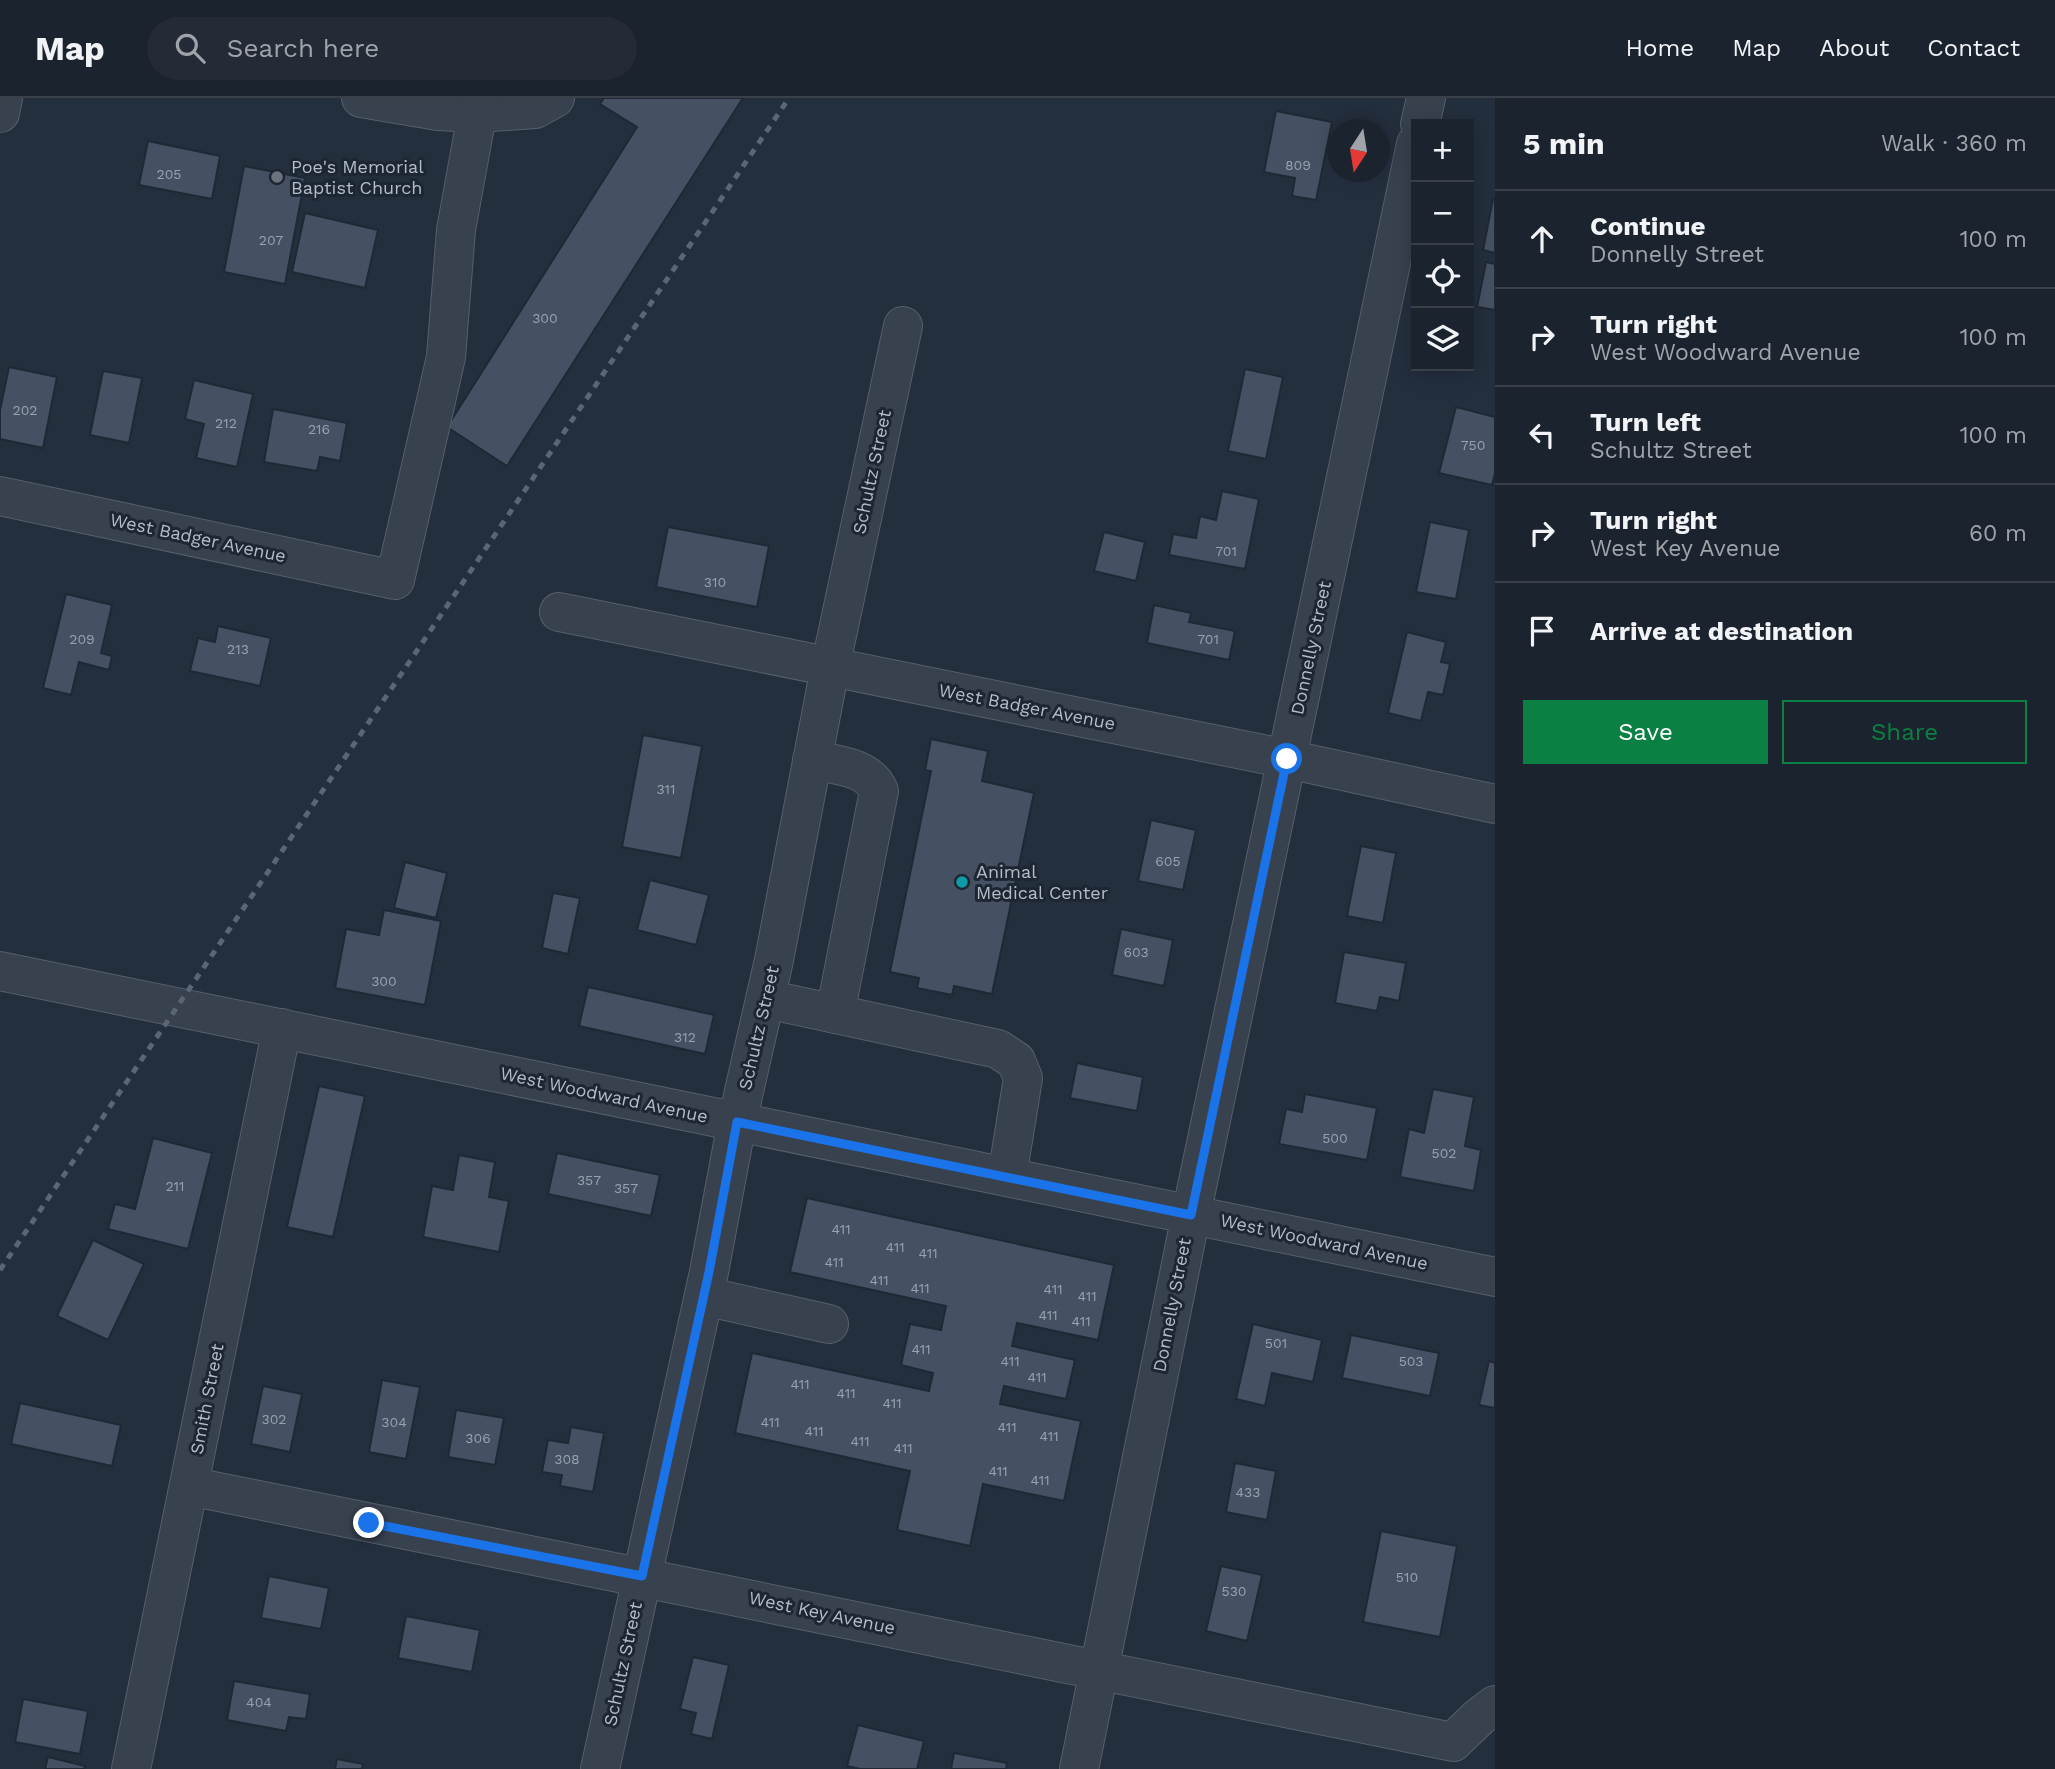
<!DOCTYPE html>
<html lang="en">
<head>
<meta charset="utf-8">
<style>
	body { margin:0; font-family:"Work Sans",sans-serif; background:#242b36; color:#f1f3f6 }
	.controls { position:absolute; right:21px; top:21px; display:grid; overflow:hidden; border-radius:0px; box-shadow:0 4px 18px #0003 }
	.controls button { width:63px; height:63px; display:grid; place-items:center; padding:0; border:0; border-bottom:2px solid #39404a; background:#1b232e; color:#f1f3f6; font:35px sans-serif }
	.compass { position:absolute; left:1327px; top:21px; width:63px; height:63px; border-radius:50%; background:#1b232e; box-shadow:0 4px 18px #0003; rotate:192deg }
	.stop { position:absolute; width:21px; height:21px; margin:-16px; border:5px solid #1a73e8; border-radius:50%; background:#fff }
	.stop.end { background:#1a73e8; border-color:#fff; box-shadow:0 2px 7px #0008 }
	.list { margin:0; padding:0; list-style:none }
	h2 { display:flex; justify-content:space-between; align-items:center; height:91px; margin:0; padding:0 28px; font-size:30px }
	h2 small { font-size:23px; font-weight:400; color:#a0a4aa }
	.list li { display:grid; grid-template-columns:46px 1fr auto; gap:21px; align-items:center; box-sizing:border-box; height:98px; padding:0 28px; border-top:2px solid #39404a }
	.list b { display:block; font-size:26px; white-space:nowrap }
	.list p { margin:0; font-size:23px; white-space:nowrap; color:#a0a4aa }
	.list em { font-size:23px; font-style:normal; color:#a0a4aa }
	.actions { display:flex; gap:14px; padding:21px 28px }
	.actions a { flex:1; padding:16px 0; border:2px solid #0b8043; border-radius:0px; text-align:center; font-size:24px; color:#0b8043 }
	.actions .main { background:#0b8043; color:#fff }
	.icon { flex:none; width:38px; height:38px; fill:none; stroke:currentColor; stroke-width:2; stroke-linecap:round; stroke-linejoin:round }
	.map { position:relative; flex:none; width:1495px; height:1671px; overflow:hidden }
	header { display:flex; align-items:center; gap:42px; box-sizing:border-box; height:98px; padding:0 35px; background:#1b232e; border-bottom:2px solid #39404a }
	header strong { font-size:33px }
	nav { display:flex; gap:38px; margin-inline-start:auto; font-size:24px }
	.search { width:490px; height:63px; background:#242b36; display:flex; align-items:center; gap:18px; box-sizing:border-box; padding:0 24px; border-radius:38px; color:#a0a4aa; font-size:26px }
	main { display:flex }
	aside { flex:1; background:#1b232e }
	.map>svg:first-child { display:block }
	.building { fill:#455162; stroke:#1f2835; stroke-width:2 }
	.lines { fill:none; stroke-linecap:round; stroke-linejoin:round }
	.minor-casing { stroke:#565f6c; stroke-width:40 }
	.minor { stroke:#38414e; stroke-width:38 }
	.rail { stroke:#5a6575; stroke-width:5; stroke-dasharray:7 7; stroke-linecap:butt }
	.route { stroke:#1a73e8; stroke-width:9 }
	.worship-dot { fill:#6b7280; stroke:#1d2633; stroke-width:2.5 }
	.culture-dot { fill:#0f9aa8; stroke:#1d2633; stroke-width:2.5 }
	.labels { text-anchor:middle; stroke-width:6; stroke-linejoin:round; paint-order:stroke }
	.number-label { font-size:14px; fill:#98a1af }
	.poi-label { font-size:18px; fill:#b4bcc9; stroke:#1d2633; text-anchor:start }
	.street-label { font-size:18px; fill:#b4bcc9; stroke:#1d2633 }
</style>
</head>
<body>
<header>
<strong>Map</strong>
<div class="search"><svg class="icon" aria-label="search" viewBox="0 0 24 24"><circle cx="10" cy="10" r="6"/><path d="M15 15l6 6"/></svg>Search here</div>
<nav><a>Home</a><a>Map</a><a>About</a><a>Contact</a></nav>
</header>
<main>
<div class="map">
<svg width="1495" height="1671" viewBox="0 0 1495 1671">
	<rect width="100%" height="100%" fill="#242f3e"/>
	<g class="building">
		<path d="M604,0h139l-236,368 -60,-39 190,-300 -37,-23z"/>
		<path d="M1276,13l56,11 -16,78 -24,-4 3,-18 -31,-6z"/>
		<path d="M148,43l72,15 -8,43 -73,-14z"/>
		<path d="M244,68l61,12 -20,106 -61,-12z"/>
		<path d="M1493,101h2v54l-12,-3z"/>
		<path d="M305,115l73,17 -13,58 -73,-16z"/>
		<path d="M1486,164l9,2v46l-18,-3z"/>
		<path d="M9,269l48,10 -14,71 -43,-9v-29z"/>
		<path d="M1245,271l38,8 -17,82 -38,-8z"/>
		<path d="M103,273l39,7 -13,65 -39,-8z"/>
		<path d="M194,282l59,14 -16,73 -41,-9 8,-34 -19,-5z"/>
		<path d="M1456,309l39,10v56l-3,12 -53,-12z"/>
		<path d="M273,311l74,14 -7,38 -20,-4 -3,14 -53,-9z"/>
		<path d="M1222,393l37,8 -14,70 -76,-14 4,-21 23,4 4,-22 16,4z"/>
		<path d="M1430,424l39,8 -13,69 -40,-7z"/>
		<path d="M668,429l101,19 -12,61 -101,-20z"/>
		<path d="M1104,434l41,10 -9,39 -42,-10z"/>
		<path d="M66,496l46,11 -11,48 11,3 -3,14 -30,-8 -8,33 -28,-7z"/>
		<path d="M1154,507l37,8 -2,9 46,9 -6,29 -82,-17z"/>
		<path d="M218,528l53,12 -11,48 -70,-15 8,-33 17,4z"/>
		<path d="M1407,534l39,10 -5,20 9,2 -7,31 -15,-3 -7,29 -33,-8z"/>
		<path d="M643,637l59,11 -21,112 -59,-11z"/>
		<path d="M931,641l57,12 -6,30 52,12 -42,201 -38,-8 -2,9 -35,-7 2,-10 -29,-6 41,-201 -6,-1z"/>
		<path d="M1151,722l45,10 -13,60 -45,-9z"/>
		<path d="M1361,748l35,7 -13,70 -36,-7z"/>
		<path d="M405,764l42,11 -11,45 -42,-10z"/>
		<path d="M650,782l59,15 -13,50 -59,-15z"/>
		<path d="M553,795l27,5 -12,56 -26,-6z"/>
		<path d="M384,812l57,11 -16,84 -90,-17 11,-59 33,6z"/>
		<path d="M1121,831l52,11 -9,46 -52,-11z"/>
		<path d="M1344,854l62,11 -7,38 -19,-4 -3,14 -42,-8z"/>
		<path d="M588,889l126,28 -9,39 -126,-28z"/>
		<path d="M1077,965l66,14 -6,34 -67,-13z"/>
		<path d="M319,988l46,10 -32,141 -46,-10z"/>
		<path d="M1433,991l41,8 -9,49 16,4 -7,41 -74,-14 9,-48 15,4z"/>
		<path d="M1305,996l72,14 -10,52 -88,-16 7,-35 16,3z"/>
		<path d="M153,1040l59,15 -24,96 -80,-20 7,-25 20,5z"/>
		<path d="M557,1055l103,22 -9,41 -103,-22z"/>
		<path d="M459,1057l36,7 -6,35 20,4 -10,51 -76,-15 9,-51 21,4z"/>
		<path d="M807,1100l307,67 -16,75 -81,-17 -5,23 63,14 -9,39 -62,-13 -4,18 81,17 -17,80 -81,-17 -13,62 -73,-16 13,-59 -175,-38 17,-80 177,38 4,-18 -32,-8 9,-41 31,6 5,-24 -156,-34z"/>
		<path d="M93,1142l51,24 -36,76 -51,-24z"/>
		<path d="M1253,1226l69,16 -9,42 -41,-9 -7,33 -29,-7z"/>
		<path d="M1351,1237l88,18 -9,43 -88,-18z"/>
		<path d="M1489,1263l6,2v45l-16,-3z"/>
		<path d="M382,1282l38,7 -14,72 -37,-7z"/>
		<path d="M263,1288l39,8 -12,58 -39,-8z"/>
		<path d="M20,1305l101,22 -9,41 -101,-22z"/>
		<path d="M456,1312l48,8 -9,47 -47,-8z"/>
		<path d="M571,1329l33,6 -11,59 -33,-6 2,-11 -20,-3 6,-32 20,3z"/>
		<path d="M1235,1365l41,8 -9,49 -41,-8z"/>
		<path d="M1381,1433l76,15 -17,91 -77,-15z"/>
		<path d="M1221,1468l41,9 -15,66 -41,-10z"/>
		<path d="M269,1478l60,12 -8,41 -60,-11z"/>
		<path d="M406,1518l74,14 -8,42 -74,-14z"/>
		<path d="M693,1559l36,8 -17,74 -21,-5 5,-21 -16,-4z"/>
		<path d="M234,1583l76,13 -4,25 -17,-2 -3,14 -59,-11z"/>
		<path d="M23,1601l65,12 -8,43 -65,-12z"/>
		<path d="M858,1627l66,16 -7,28h-57l-13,-3z"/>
		<path d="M954,1655l53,10 -1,6h-55z"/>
		<path d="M48,1659l37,9 -1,3h-39z"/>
		<path d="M337,1661l26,5 -1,5h-27z"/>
	</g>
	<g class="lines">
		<g class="minor-casing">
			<g id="minor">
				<path d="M361,0l77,13 39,2 58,-4 20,-11"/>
				<path d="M0,15l3,-15"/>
				<path d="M1420,26l6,-26"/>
				<path d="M0,398l395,84 51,-223 10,-127 24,-132"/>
				<path d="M559,514l728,147 208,45"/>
				<path d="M812,662c24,5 56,6 67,31l-44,223"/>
				<path d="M0,873l1495,306"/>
				<path d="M766,901l232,50 18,12 7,17 -16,99"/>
				<path d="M704,1198l125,28"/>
				<path d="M189,1388l1264,256 26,-25 16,-12"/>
				<path d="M131,1671l151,-741"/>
				<path d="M600,1671l109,-497 28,-150 37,-162 56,-292 73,-342"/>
				<path d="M1079,1671l112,-554 225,-1071"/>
			</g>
		</g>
		<use href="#minor" class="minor"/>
		<path class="rail" d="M0,1172l789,-1172"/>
	</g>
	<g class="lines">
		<path class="route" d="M369,1425l273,53 67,-304 28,-150 454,93 96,-456"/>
	</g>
	<circle class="worship-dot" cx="277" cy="79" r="7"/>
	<circle class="culture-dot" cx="962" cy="784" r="7"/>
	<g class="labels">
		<g class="number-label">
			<text x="1298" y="72">809</text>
			<text x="169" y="81">205</text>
			<text x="271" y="147">207</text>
			<text x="545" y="225">300</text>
			<text x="25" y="317">202</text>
			<text x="226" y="330">212</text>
			<text x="319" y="336">216</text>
			<text x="1473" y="352">750</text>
			<text x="1226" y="458">701</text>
			<text x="715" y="489">310</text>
			<text x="82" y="546">209</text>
			<text x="1208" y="546">701</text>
			<text x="238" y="556">213</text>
			<text x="666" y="696">311</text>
			<text x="1168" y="768">605</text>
			<text x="1136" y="859">603</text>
			<text x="384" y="888">300</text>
			<text x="685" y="944">312</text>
			<text x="1335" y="1045">500</text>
			<text x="1444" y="1060">502</text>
			<text x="589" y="1087">357</text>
			<text x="175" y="1093">211</text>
			<text x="626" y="1095">357</text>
			<text x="841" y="1136">411</text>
			<text x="895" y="1154">411</text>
			<text x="928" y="1160">411</text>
			<text x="834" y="1169">411</text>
			<text x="879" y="1187">411</text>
			<text x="920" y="1195">411</text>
			<text x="1053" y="1196">411</text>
			<text x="1087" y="1203">411</text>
			<text x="1048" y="1222">411</text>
			<text x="1081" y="1228">411</text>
			<text x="1276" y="1250">501</text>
			<text x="921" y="1256">411</text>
			<text x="1010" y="1268">411</text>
			<text x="1411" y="1268">503</text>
			<text x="1037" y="1284">411</text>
			<text x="800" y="1291">411</text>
			<text x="846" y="1300">411</text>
			<text x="892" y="1310">411</text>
			<text x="274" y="1326">302</text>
			<text x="394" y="1329">304</text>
			<text x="770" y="1329">411</text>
			<text x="1007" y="1334">411</text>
			<text x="814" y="1338">411</text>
			<text x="1049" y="1343">411</text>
			<text x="478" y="1345">306</text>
			<text x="860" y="1348">411</text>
			<text x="903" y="1355">411</text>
			<text x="567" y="1366">308</text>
			<text x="998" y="1378">411</text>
			<text x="1040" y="1387">411</text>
			<text x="1248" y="1399">433</text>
			<text x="1407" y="1484">510</text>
			<text x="1234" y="1498">530</text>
			<text x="259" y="1609">404</text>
		</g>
		<g class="poi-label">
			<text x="291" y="75">Poe's Memorial<tspan x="291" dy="21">Baptist Church</tspan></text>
			<text x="976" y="780">Animal<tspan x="976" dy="21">Medical Center</tspan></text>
		</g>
		<g class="street-label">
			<text transform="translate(872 374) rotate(-78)" y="6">Schultz Street</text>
			<text transform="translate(198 440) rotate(12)" y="6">West Badger Avenue</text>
			<text transform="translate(1311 550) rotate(-78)" y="6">Donnelly Street</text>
			<text transform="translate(1027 609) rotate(11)" y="6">West Badger Avenue</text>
			<text transform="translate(759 930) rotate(-77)" y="6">Schultz Street</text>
			<text transform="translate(604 997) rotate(12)" y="6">West Woodward Avenue</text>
			<text transform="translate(1324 1144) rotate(12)" y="6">West Woodward Avenue</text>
			<text transform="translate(1172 1207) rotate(-79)" y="6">Donnelly Street</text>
			<text transform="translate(207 1301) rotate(-79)" y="6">Smith Street</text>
			<text transform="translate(822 1515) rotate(12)" y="6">West Key Avenue</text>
			<text transform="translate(623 1566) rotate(-78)" y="6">Schultz Street</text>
		</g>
	</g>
</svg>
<div class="controls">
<button>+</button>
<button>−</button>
<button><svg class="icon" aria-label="locate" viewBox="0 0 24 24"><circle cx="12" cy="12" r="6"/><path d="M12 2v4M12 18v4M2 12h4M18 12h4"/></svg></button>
<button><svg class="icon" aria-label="layers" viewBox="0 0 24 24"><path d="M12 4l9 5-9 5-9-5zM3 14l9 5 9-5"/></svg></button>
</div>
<svg class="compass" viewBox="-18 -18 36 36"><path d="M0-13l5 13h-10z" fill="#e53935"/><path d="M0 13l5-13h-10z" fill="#a0a4aa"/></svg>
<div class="stop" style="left:1287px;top:661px"></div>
<div class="stop end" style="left:369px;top:1425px"></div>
</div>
<aside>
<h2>5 min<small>Walk · 360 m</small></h2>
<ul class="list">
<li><svg class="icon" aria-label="ahead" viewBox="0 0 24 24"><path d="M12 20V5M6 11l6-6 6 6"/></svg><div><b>Continue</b><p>Donnelly Street</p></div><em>100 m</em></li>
<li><svg class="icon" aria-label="right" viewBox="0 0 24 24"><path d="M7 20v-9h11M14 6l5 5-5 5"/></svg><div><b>Turn right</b><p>West Woodward Avenue</p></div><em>100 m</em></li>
<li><svg class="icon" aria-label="left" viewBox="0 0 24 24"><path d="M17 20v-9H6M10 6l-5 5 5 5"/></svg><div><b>Turn left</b><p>Schultz Street</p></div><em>100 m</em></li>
<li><svg class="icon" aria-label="right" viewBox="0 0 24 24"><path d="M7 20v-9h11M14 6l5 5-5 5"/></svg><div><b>Turn right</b><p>West Key Avenue</p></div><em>60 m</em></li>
<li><svg class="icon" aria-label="arrive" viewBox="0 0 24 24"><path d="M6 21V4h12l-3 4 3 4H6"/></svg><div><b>Arrive at destination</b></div></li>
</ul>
<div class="actions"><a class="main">Save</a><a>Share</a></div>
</aside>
</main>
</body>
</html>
